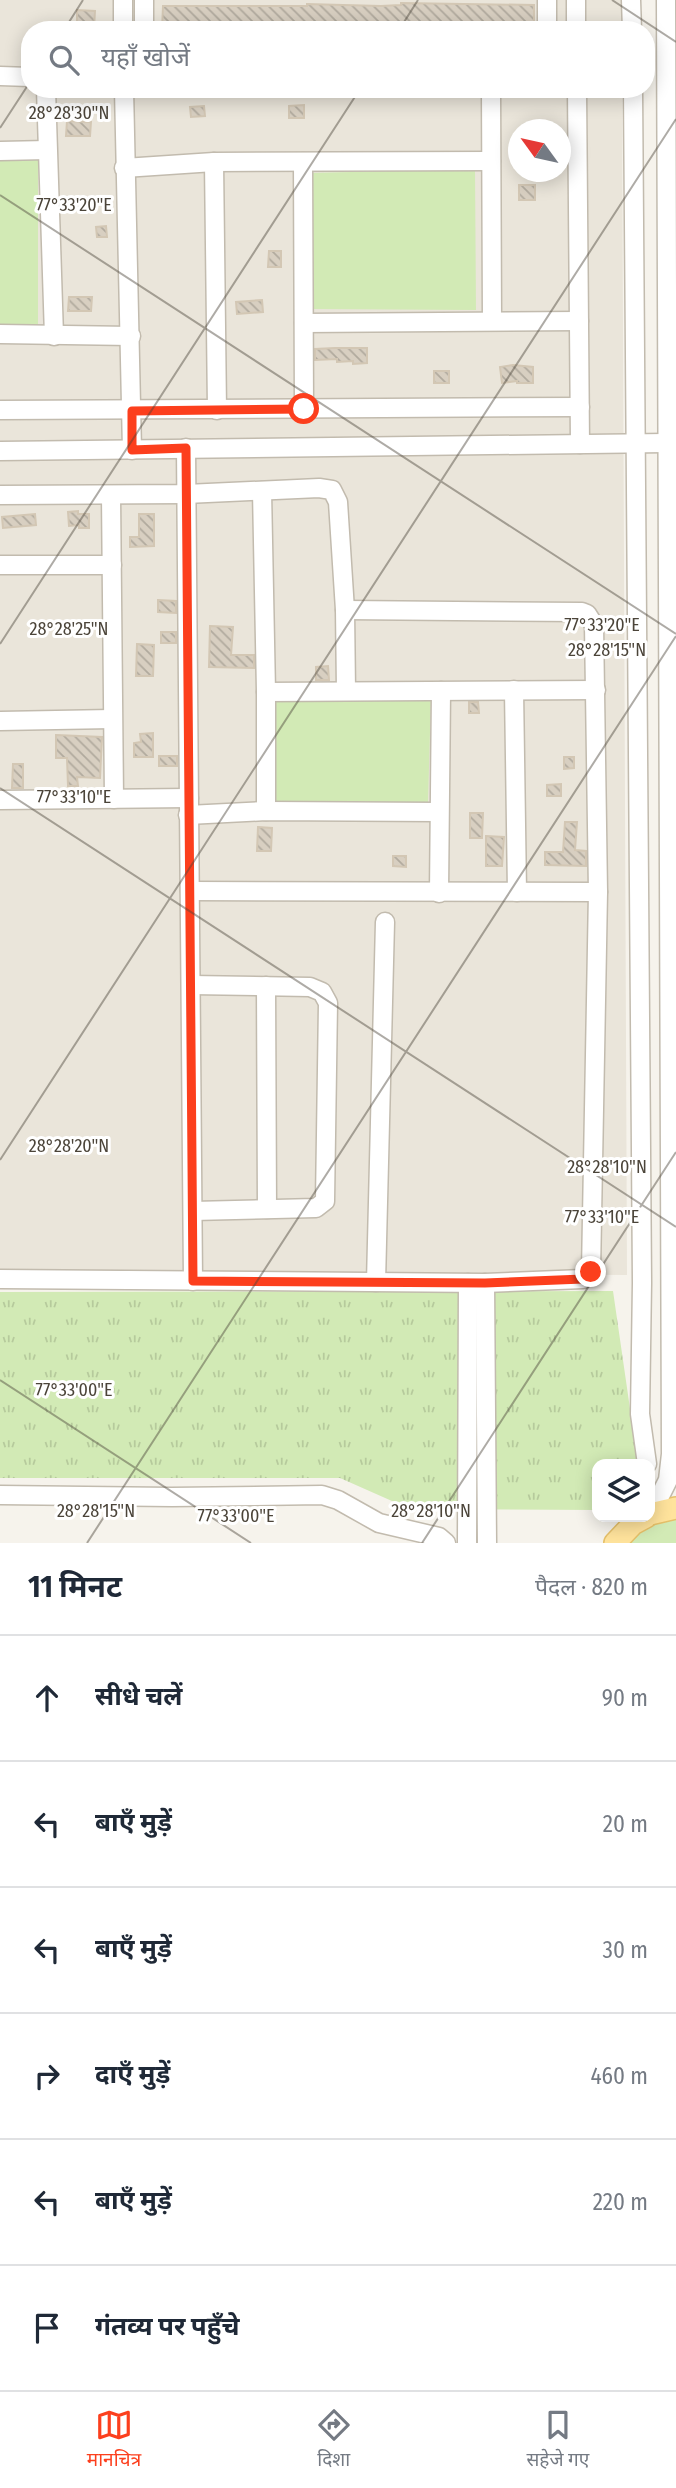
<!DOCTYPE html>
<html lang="hi">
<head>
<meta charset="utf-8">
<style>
	body { margin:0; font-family:"Fira Sans Condensed","Noto Sans Devanagari",sans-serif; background:#f6f6f7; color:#1f2937 }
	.controls { position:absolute; right:21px; bottom:21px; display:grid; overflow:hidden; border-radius:14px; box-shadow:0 4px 18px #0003 }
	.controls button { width:63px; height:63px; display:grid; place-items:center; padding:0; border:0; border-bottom:2px solid #e0e1e3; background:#fff; color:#1f2937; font:35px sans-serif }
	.compass { position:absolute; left:508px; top:119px; width:63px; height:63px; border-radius:50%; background:#fff; box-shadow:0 4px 18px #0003; rotate:303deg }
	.stop { position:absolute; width:21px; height:21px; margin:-16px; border:5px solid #fc3f1d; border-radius:50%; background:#fff }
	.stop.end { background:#fc3f1d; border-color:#fff; box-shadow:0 2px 7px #0008 }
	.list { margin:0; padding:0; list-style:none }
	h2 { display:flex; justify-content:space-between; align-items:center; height:91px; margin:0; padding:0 28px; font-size:30px }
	h2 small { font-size:23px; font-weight:400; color:#747a83 }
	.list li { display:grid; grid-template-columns:46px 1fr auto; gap:21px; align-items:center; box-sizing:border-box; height:126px; padding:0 28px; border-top:2px solid #e0e1e3 }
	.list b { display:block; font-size:26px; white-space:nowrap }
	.list em { font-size:23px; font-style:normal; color:#747a83 }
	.icon { flex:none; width:38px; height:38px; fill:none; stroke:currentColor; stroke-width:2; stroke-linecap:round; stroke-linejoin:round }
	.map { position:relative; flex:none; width:676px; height:1543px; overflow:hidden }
	.search { position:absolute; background:#fff; box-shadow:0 4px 18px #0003; left:21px; right:21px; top:21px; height:77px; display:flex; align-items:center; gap:18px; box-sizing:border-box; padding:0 24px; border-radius:28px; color:#747a83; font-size:26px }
	.sheet { height:847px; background:#fff }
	nav { display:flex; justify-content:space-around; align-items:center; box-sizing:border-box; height:98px; border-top:2px solid #e0e1e3; background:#fff; font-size:19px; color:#747a83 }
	nav a { display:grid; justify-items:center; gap:4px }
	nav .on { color:#fc3f1d }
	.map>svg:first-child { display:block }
	.residential { fill:#eae5da; fill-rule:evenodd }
	.grass { fill:url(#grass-tufts) }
	.green { fill:#d2eab5 }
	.building { fill:url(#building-back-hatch); stroke:#d3c7b4; stroke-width:2 }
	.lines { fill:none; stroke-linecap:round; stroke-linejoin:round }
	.minor-casing { stroke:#c2bbae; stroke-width:21 }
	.major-casing { stroke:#e6c16a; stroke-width:24 }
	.minor { stroke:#fff; stroke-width:18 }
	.major { stroke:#ffe39c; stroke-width:21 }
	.route { stroke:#fc3f1d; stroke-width:9 }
	.ticks { fill:none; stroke:#4b4439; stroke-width:2; stroke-opacity:0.45 }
	.ticks-label { font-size:18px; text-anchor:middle; fill:#4b4439; stroke:#fff; stroke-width:6; stroke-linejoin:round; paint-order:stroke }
</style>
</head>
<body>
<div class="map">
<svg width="676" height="1543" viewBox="0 0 676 1543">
	<defs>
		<pattern id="grass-tufts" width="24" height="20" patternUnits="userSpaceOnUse" patternTransform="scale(1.75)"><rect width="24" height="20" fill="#d2eab5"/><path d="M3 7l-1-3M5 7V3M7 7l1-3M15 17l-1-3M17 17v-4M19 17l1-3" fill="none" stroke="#b6ca9c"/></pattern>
		<pattern id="building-back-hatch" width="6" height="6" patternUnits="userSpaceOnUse" patternTransform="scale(1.75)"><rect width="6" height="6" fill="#d8cfc1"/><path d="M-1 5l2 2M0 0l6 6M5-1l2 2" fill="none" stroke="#b1aa9e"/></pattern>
	</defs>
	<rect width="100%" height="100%" fill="#f6f3ec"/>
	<path class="residential" d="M0,0h622v30h-592v59h592l5,1186 -627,-4zM518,130h42v42h-42z"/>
	<path class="grass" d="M613,1291l25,173h-41v46l-187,-1 -70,-31h-340v-186z"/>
	<g class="green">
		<path d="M38,156v169h-38v-167z"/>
		<path d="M475,169l1,141 -166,-1 -1,-136z"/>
		<path d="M431,697l-3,106 -154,-2v-102z"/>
		<path d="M676,1518v25h-48c14,-13 29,-23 48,-25z"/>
	</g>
	<g class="building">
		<path d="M401,3l133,2v25h-372l1,-24h144v-2l74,2 20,-1z"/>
		<path d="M77,10l18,1 -1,17h-17z"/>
		<path d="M304,105v13h-15v-12z"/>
		<path d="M204,106l1,10 -14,1 -1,-10z"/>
		<path d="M67,121l24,1 -1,14h-24z"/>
		<rect x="519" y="185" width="16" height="15"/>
		<path d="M106,226l1,11h-10l-1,-10z"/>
		<path d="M269,251h12v16h-13z"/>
		<path d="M69,297h23l-1,14h-23z"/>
		<path d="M262,300l1,12 -26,2 -1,-12z"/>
		<path d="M335,348h32v15l-14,1v-3l-16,1v-3l-22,1v-11z"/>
		<path d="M513,365l20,2v16h-16v-2l-15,2 -2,-16z"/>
		<rect x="434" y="371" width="15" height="12"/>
		<path d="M78,511v3h11v14h-10v-3l-10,1 -1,-14z"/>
		<path d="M35,514l1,11 -33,3 -1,-11z"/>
		<path d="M139,514h15v32l-24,1v-10h9z"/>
		<path d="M158,600l18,1v12l-18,-1z"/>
		<path d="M210,626l23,1 -2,28h23v13l-45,-1z"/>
		<rect x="161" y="632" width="15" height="11"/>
		<path d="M137,644l17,1 -1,31h-17z"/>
		<path d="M328,666l1,14h-13v-13z"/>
		<path d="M469,702h9l1,11h-10z"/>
		<path d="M153,733v24h-19v-14l7,-1 -1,-8z"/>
		<path d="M56,735l46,2 -2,41 -23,-1 1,9h-10l-1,-28h-11z"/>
		<rect x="159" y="756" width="18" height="10"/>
		<path d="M564,757h10v11l-10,1z"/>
		<path d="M13,764h10v24h-11z"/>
		<path d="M561,784v12h-14v-11z"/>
		<path d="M470,813h13l-1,25h-12z"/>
		<path d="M565,822h12l-2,28 11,1v15l-41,-1v-13h18z"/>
		<path d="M258,827l14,1 -1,23h-14z"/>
		<path d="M486,836l18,1 -2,29h-16z"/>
		<path d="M393,856h13v11l-13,-1z"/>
	</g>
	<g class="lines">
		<g class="minor-casing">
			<g id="minor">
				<path d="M123,0v30"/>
				<path d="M576,0v30"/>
				<path d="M631,0l1,30"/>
				<path d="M144,30v-30"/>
				<path d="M547,30v-30"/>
				<path d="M0,76l30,1"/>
				<path d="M46,89l8,247"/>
				<path d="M124,89l8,361"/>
				<path d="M491,89l1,232"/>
				<path d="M577,89l3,355"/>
				<path d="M633,89l9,1194 -2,131 7,50"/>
				<path d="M0,151l47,-1"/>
				<path d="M214,162l3,248"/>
				<path d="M303,162l1,247"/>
				<path d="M124,168l90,-6 277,-1"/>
				<path d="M304,323l275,-2"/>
				<path d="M0,334l131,2"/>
				<path d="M0,410l580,-3"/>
				<path d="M186,448l7,833"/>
				<path d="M0,451l666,-8"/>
				<path d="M262,491l4,201v119"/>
				<path d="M0,495l186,-1 133,-6 13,2 6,12 7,108 1,81"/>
				<path d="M111,495l3,304"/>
				<path d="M0,565h112"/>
				<path d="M514,690l3,202"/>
				<path d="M266,692l330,-2"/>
				<path d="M0,721l112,-2"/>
				<path d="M0,800l189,-2"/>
				<path d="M188,815l78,-4 172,1"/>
				<path d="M190,891l408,1"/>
				<path d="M439,893l2,-202"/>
				<path d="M191,985l119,2 12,5 6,11 -3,198 -9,7 -123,3"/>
				<path d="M266,986l1,223"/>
				<path d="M0,1279l485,4 98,-4 8,-7 7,-380 -4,-267 -7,-11 -5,-2 -237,-2"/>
				<path d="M376,1282l9,-360"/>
				<path d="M485,1283l2,260"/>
				<path d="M0,1495l172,2 150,-2 16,5 41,23 60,14 7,6"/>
				<path d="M651,1514l17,-34 3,-26 -5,-1454"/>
				<path d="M467,1543l1,-260"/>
			</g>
		</g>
		<g class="major-casing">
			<g id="major">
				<path d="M650,1514l26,-6"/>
				<path d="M615,1543l18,-19 13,-7"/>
			</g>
		</g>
		<use href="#minor" class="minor"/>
		<use href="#major" class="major"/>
	</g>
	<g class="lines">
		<path class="route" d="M304,409l-172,2v39l54,-2 7,833 292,2 98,-4 8,-7"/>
	</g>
	<path class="ticks" d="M612,0l64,42M64,30l19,-30M399,30l19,-30M0,128l30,-46M0,195l676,439M0,644l360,-555M0,788l676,439M0,1160l676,-1041M0,1380l251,163M87,1543l589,-907M422,1543l254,-391"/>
	<g class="ticks-label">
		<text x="69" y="119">28°28'30"N</text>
		<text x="74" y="211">77°33'20"E</text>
		<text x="602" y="631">77°33'20"E</text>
		<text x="69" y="635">28°28'25"N</text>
		<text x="607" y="656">28°28'15"N</text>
		<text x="74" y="803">77°33'10"E</text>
		<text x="69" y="1152">28°28'20"N</text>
		<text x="607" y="1173">28°28'10"N</text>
		<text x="602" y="1223">77°33'10"E</text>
		<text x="74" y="1396">77°33'00"E</text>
		<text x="96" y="1517">28°28'15"N</text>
		<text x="431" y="1517">28°28'10"N</text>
		<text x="236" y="1522">77°33'00"E</text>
	</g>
</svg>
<div class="controls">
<button><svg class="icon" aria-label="layers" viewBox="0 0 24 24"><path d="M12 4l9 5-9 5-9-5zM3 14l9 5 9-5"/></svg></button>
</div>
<svg class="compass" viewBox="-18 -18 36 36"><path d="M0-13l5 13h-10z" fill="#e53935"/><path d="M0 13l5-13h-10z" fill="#747a83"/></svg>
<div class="stop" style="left:304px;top:409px"></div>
<div class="stop end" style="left:591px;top:1272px"></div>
<div class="search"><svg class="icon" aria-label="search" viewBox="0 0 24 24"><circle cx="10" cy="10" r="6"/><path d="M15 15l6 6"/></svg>यहाँ खोजें</div>
</div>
<section class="sheet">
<h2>11 मिनट<small>पैदल · 820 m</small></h2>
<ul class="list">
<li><svg class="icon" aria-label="ahead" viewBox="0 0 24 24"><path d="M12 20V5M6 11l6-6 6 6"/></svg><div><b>सीधे चलें</b></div><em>90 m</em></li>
<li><svg class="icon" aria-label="left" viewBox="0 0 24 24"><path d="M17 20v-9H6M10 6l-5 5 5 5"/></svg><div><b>बाएँ मुड़ें</b></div><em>20 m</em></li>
<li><svg class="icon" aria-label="left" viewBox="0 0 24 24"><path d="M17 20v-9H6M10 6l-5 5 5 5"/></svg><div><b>बाएँ मुड़ें</b></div><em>30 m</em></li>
<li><svg class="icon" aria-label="right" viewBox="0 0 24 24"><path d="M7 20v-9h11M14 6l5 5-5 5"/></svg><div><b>दाएँ मुड़ें</b></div><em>460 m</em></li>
<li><svg class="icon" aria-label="left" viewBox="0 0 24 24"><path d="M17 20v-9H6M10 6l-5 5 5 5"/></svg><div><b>बाएँ मुड़ें</b></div><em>220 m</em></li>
<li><svg class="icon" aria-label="arrive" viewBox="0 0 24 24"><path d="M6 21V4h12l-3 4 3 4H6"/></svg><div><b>गंतव्य पर पहुँचे</b></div></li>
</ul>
</section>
<nav>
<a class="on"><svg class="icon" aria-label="map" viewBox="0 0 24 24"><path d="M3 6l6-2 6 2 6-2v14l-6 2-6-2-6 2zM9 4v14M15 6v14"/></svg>मानचित्र</a>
<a><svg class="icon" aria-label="directions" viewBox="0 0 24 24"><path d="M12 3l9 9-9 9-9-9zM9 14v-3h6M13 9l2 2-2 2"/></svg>दिशा</a>
<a><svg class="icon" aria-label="saved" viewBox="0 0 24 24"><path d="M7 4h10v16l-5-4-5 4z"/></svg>सहेजे गए</a>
</nav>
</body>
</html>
